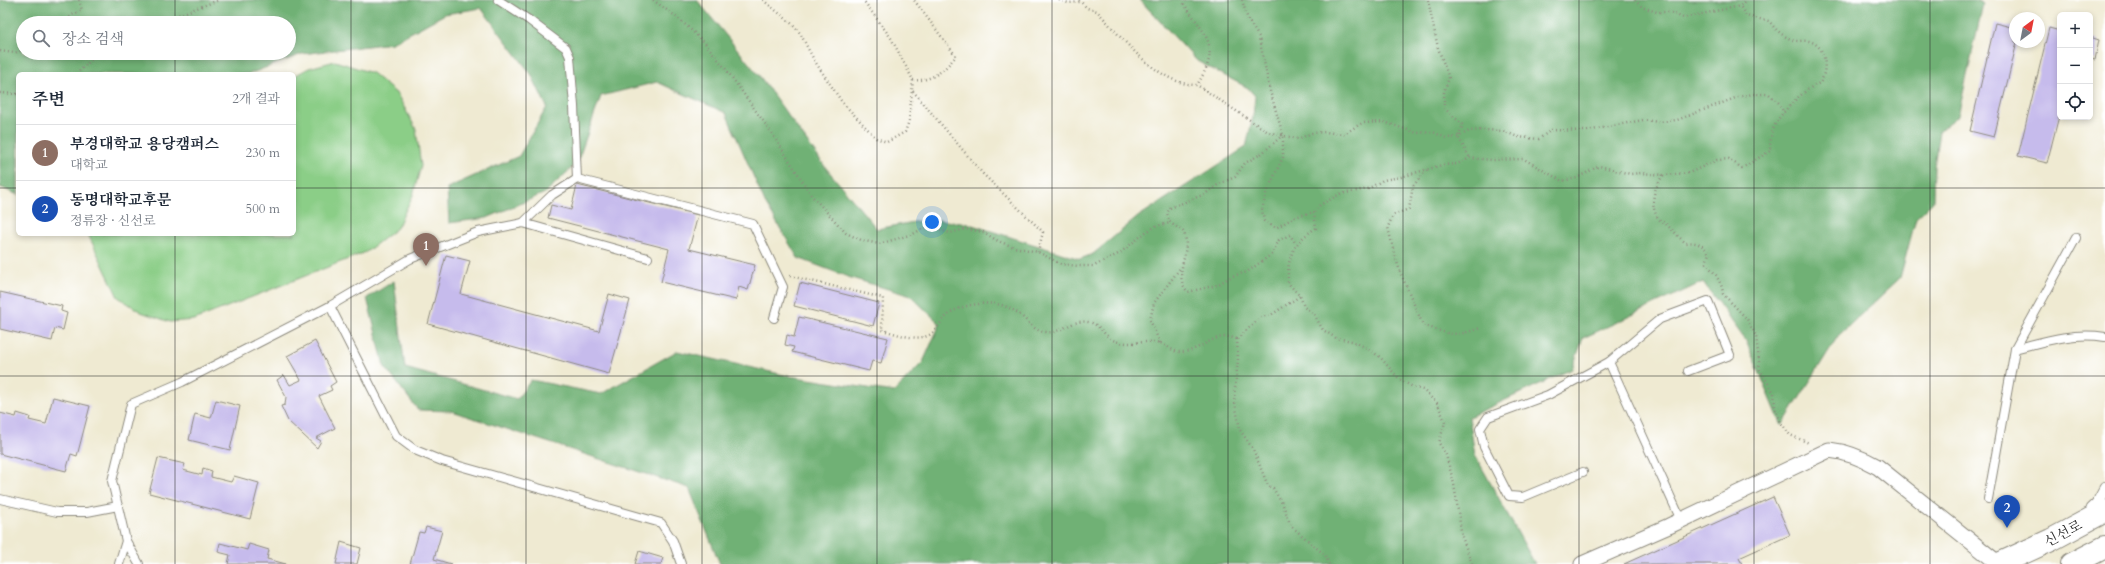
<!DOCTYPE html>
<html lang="ko">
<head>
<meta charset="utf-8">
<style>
	body { margin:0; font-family:Cardo,"Noto Serif KR",serif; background:#f2f2f3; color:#1f2937 }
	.controls { position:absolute; right:12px; top:12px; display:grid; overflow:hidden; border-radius:6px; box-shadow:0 2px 6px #0003 }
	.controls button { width:36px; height:36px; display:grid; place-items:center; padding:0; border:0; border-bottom:1px solid #e0e1e3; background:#fff; color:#1f2937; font:20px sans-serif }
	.compass { position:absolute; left:2009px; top:12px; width:36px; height:36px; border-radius:50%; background:#fff; box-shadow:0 2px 6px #0003; rotate:32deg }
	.you { position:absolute; left:932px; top:222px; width:14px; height:14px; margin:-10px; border:3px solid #fff; border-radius:50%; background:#1a73e8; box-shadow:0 0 0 6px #1a73e833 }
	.badge { display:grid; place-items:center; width:26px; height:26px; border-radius:50%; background:#111827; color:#fff; font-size:13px; font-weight:700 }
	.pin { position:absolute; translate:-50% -33px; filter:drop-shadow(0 1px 2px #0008) }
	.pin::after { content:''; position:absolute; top:21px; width:14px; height:12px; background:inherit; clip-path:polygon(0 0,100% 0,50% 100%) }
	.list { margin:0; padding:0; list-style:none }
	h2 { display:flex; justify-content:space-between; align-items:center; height:52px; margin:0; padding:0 16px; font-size:17px }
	h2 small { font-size:13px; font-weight:400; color:#747a83 }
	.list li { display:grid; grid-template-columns:26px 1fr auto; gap:12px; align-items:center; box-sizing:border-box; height:56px; padding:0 16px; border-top:1px solid #e0e1e3 }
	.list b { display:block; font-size:15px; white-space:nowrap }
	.list p { margin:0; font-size:13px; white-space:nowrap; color:#747a83 }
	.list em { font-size:13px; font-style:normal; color:#747a83 }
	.icon { flex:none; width:22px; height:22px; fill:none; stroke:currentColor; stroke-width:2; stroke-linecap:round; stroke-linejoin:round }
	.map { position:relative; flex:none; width:2105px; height:564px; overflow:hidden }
	.search { position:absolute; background:#fff; box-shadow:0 2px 6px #0003; left:16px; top:16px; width:280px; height:44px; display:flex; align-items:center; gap:10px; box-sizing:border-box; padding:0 14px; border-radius:22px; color:#747a83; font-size:15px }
	.panel { position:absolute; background:#fff; box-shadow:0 2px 6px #0003; left:16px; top:72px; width:280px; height:164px; border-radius:6px }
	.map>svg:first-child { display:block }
	.green { fill:#8bce87; stroke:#5b7c59 }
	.forest { fill:#70b174; stroke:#4e6e50; fill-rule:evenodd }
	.building { fill:#c6bbec }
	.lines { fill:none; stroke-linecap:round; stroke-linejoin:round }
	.service-casing { stroke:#8d8a7e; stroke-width:10 }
	.minor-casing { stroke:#8d8a7e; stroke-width:17 }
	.secondary-casing { stroke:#8d8a7e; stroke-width:24 }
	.path { stroke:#8d8a7e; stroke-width:2.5; stroke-dasharray:1 3; stroke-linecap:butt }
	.service { stroke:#fff; stroke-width:8 }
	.minor { stroke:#fff; stroke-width:15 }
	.secondary { stroke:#fff; stroke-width:22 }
	.grid { fill:none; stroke:#2b2b2b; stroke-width:1; stroke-opacity:0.55 }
	.labels { text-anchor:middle; stroke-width:4; stroke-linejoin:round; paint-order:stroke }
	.street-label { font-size:14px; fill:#2b2b2b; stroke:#fff }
</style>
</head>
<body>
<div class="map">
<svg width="2105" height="564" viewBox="0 0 2105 564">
	<rect width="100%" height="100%" fill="#fff"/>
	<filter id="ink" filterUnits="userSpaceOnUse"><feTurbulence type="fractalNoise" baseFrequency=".025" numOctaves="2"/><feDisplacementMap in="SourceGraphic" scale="8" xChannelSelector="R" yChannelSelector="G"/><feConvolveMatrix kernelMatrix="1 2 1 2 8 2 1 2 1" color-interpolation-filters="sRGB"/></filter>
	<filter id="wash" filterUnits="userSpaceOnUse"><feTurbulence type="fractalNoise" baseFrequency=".012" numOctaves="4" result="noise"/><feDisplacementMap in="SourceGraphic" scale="16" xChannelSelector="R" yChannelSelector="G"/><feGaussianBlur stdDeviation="0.9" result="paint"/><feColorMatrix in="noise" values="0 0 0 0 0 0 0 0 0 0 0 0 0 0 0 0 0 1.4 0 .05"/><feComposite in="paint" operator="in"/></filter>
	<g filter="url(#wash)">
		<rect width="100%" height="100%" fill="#efead2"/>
		<path class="green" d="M335,61l37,12 25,21 19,35 5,37 -8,29 -16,33 -31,24 -172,68 -24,2 -29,-10 -23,-15 -30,-63h206v-158l15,-8z"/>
		<path class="forest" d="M0,0h697l64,78 65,90 51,61 53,-10 39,5 111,35 13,-5 46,-38 107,-69 7,-30 2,-21 -7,-8 -51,-27 -57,-61h836l7,4 -25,112 -19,15 -5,36 -1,35 -17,16 -16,60 -62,58 -56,90 -36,-85 -43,-59 -120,56 -11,31 -103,48 6,38 60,109h-815l-31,-76 -238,-77 -33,-1 -34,-44 -17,-68 27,-17 11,87 112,31 14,-19 70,14 76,-43 112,25 105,16 29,-30 17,-38 -29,-28 -63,-19 -50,-19 -33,-55 -39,-90 -69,-31 -56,14 -24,67 -32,30 -58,25 -38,5 -2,-35 72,-32 28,-49 -16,-33 -50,-66 -36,6 -53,29 -90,11 -53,20h-231v121l-18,-8zM23,23h266v30h-266z"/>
		<g id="blocks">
			<g class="building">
				<path d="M1995,23l20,5v14h2l-23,95 -24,-6z"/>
				<path d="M2049,28l11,3v81l-13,51 -29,-7z"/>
				<path d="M2090,37l9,3 -4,20 -5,-1z"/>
				<path d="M577,185l121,30 -9,34 66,16 -7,25 -9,-3 -3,13 -75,-18 8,-33 -121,-31 3,-13 20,5z"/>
				<path d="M446,255l24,6 -9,33 138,37 10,-37 21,6 -21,74 -181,-50z"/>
				<path d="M800,283l79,20 -6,23 -79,-20z"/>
				<path d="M0,292l62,14 -1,5 6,2 -4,17 -8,-2 -3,13 -52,-12z"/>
				<path d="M799,317l89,21 -7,25 -9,-2 -3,10 -77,-19 2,-5 -9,-2 2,-10 7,2z"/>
				<path d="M315,341l21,41 -6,4 2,4 -13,6 16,32 -19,10 5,3 -4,7 -29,-27 -7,-15 4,-1 1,-8 -9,-17 7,-5 6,10 11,-5 -14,-24z"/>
				<path d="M53,397l37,9 -13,50 -6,-2 -5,17 -66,-17v-41l16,4 1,-4 13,4 -1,3 17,4z"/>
				<path d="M216,400l24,6 -10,44 -41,-10 6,-26 16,4z"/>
				<path d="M158,458l27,6 -2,6 19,5 1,-7 9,3 -1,6 20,5 3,-6 25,7 -9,36 -101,-26z"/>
				<path d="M1773,497l17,38 -51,23 3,6h-118z"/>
				<path d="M426,527l16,4 -8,28 17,5h-41l9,-32 5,1z"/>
				<path d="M341,542l20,6 -4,16h-21z"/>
				<path d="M220,543l27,7 2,-6 20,6 -2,9 19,5h-58l2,-9 -12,-3z"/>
				<path d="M639,551l24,7 -2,6h-26z"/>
			</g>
		</g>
	</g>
	<g filter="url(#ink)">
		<use href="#blocks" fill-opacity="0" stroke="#8d8a7e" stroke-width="1"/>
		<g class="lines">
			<g class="service-casing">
				<g id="service">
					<path d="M498,0l31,20 37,28 4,9 4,49 3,73"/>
					<path d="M523,223l29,-28 25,-16 176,45 30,63 -9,31"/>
					<path d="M2076,238l-61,111c30,-8 58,-17 90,-12"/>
					<path d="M330,306l66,130 19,14 27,11 219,62 12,18 8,23"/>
					<path d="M1583,472l-60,25 -14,-1 -25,-49 -4,-18 8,-12 60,-22 61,-33"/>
					<path d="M0,499l57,13h30l31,-6"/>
					<path d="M1988,499l27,-150"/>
					<path d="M2098,499l7,-13"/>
					<path d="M2091,508l14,-13"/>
					<path d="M1681,520l-72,-158 51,-43 48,-18 22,54 -42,16"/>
					<path d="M126,541l-14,-60 19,-77 51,-22 148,-76 80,-47 68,-27 45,-9 125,35"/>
					<path d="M119,564l7,-23 13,23"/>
				</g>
			</g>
			<g class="minor-casing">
				<path id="minor" d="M1582,564l87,-38 160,-76c19,2 33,8 49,17l121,97"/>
			</g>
			<g class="secondary-casing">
				<g id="secondary">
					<path d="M1999,564l52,-24 54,-29"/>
					<path d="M2072,564l33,-17"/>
				</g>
			</g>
			<g class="path">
				<path d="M653,0l25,18 27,25 20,25 46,64 41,64 34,37 15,7 18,4 34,-10 11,-6h10l16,5 15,-4 18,3 15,9 16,6 24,5 23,12 17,2h16l26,-13 26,-21 10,-6 15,-3"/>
				<path d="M763,0l28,23 9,10 14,27 28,42 34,36 11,4 18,-10 4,-11 4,-41 -22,-42 -28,-38"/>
				<path d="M1059,0l9,3 12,-1"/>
				<path d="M1079,0l8,8 10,3c25,27 61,74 100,74l71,47 30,7 14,-6 13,-1 19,2 18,-11 22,-1 33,11 16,-1 13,6 12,-1 11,-6 16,-1 18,1 15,6 21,2 12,-9 36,1 56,-11 16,2 18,-2 61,-23 15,-3h16l10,9 5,10"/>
				<path d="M1186,0l-2,4c22,32 38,42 13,81"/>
				<path d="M1242,0l6,20 11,17 11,54 13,44v22l-17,37 -4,16 2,11 12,7 19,-11 19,-5 6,-7 20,-11 28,-5 15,-9 18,-3 41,-12 15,-1 13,-6 23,2 31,-1 38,22 15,-3 22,-12 31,8 11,-1 23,2 25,-2 28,-13 12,-1 13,9 28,-17c0,-9 1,-20 6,-28 7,-13 31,-36 44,-40 8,-13 7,-37 -11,-42 -5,-1 -11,1 -16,-1 -11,-4 -17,-10 -24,-19l-23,-5 -6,-10"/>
				<path d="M1428,0l10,48 11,30 -5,13v17l19,17 -5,12 12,21"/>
				<path d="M1635,0l7,7 15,5h13l13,6 57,-12 6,-6"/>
				<path d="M64,23l8,-8 10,-5 -3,-10"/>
				<path d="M156,23l63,-23"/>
				<path d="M0,51l14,2 9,-3"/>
				<path d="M76,74l23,-21"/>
				<path d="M913,80c18,2 32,-10 43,-24l-42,-56"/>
				<path d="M913,91l70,83 60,58 -5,20"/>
				<path d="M0,93l18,1"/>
				<path d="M1283,135l-22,19 -16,9 -10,14 -16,7 -14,10 -35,14 -3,5c1,4 2,9 5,11 6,5 11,4 13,12 5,20 -13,39 3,56l29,-7 15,-9 15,-4 25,-18 7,-14 11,-5 6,9"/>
				<path d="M1427,170l-14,16 -4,23 -16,6 -5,12 6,26 7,21 22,51c26,9 30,13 57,3"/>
				<path d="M1663,175c-9,14 -14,28 -5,43 3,4 8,5 10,8 7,6 11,12 18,17 10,-2 17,2 23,10l-3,10 10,12 6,12 1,7 24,25 9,17 4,34 14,23 1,15 6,15 9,12 19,8"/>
				<path d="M1314,212l2,16c-23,14 -29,29 -28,55l12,13 4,11 10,7 9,16 13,8 16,3 15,7 13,9 19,22 14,8 10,3 15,14 7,18 -6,21 7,12 8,29 8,53 10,27"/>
				<path d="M790,276l93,22 -1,32c13,3 32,11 45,6 8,-2 14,-16 21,-21 7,-7 21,-10 31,-11 14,-2 29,1 40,10 9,7 14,17 27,18 16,2 24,-13 42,-10 12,2 15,13 25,18 16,7 32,-1 47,3 7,2 13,9 19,9 18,1 30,-15 46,-15 3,-1 8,1 12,2"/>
				<path d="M1237,339l1,21 -4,37 6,33 13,19 15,37 5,2 10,17 8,21 34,29 4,9"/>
				<path d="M1237,339l24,-22 10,-2 29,-19"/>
				<path d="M1160,343l-10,-23 4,-17 27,-36"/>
			</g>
			<use href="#service" class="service"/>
			<use href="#minor" class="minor"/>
			<use href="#secondary" class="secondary"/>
		</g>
	</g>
	<path class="grid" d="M175,0v23M351,0v564M526,0v564M702,0v564M877,0v564M1052,0v564M1228,0v564M1403,0v564M1579,0v564M1754,0v564M1930,0v564M175,53v21M0,188h18M294,188h1811M175,234v330M0,376h2105"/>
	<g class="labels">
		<g class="street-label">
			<text transform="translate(2063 533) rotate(-28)" y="5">신선로</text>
		</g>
	</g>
</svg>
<div class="controls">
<button>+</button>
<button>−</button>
<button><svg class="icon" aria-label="locate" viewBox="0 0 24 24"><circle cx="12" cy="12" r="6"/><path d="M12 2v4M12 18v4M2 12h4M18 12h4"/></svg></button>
</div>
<svg class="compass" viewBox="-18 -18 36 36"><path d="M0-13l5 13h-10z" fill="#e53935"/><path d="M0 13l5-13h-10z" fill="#747a83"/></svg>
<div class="you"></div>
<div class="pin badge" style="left:426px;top:266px;background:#8d6e63">1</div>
<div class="pin badge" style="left:2007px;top:528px;background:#1a4fb4">2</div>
<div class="search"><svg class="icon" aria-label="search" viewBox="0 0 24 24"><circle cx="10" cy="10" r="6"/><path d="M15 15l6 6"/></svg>장소 검색</div>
<section class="panel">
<h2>주변<small>2개 결과</small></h2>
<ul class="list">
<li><span class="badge" style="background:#8d6e63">1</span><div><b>부경대학교 용당캠퍼스</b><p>대학교</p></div><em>230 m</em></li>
<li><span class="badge" style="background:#1a4fb4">2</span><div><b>동명대학교후문</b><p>정류장 · 신선로</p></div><em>500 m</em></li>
</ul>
</section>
</div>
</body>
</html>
